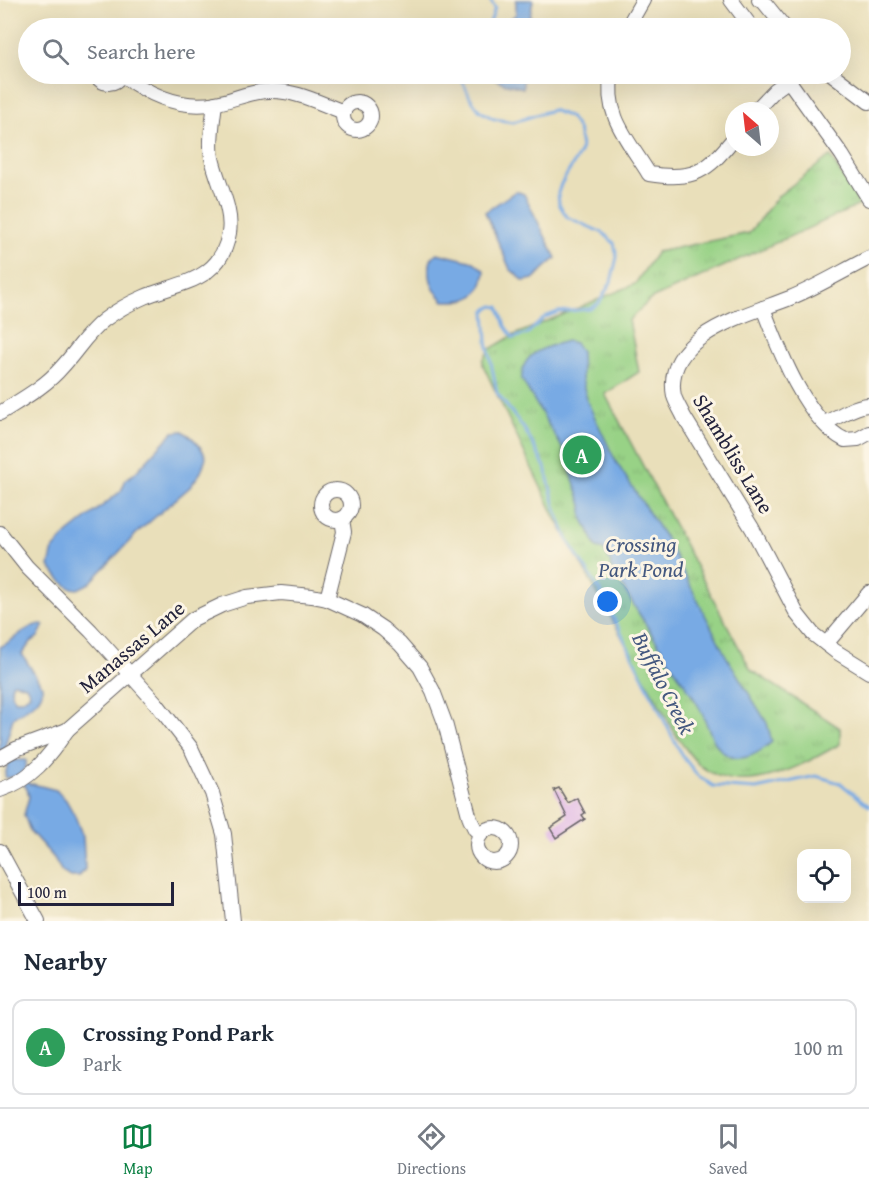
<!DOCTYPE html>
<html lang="en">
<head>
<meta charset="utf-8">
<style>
	body { margin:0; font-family:"Gentium Book Plus",serif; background:#f6f6f7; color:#1f2937 }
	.controls { position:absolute; right:18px; bottom:18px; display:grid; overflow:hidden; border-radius:12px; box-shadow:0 6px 24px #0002 }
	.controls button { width:54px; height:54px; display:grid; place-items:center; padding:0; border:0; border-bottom:2px solid #e0e1e3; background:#fff; color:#1f2937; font:30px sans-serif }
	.compass { position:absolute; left:725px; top:102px; width:54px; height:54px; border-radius:50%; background:#fff; box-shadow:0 6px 24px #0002; rotate:332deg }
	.scale { position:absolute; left:18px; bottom:15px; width:156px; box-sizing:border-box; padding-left:6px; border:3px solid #22223b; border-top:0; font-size:16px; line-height:21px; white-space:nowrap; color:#22223b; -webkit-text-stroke:4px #fcf5e5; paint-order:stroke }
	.you { position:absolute; left:608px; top:602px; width:21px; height:21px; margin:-15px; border:4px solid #fff; border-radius:50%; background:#1a73e8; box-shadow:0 0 0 9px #1a73e833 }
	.badge { display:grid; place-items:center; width:39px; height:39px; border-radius:50%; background:#0b8043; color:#fff; font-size:20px; font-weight:700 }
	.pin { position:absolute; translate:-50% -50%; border:3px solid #fff; box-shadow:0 2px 6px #0006 }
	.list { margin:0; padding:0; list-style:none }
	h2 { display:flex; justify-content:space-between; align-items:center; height:78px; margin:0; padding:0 24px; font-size:26px }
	h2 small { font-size:20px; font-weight:400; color:#747a83 }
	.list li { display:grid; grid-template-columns:39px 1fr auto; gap:18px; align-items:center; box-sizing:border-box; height:96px; margin:0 12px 12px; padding:0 12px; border:2px solid #e0e1e3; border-radius:12px }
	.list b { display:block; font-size:22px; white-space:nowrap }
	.list p { margin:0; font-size:20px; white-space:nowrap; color:#747a83 }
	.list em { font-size:20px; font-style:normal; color:#747a83 }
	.icon { flex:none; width:33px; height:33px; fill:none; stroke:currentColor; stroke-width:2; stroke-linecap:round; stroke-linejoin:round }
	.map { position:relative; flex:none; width:869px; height:921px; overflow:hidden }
	.search { position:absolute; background:#fff; box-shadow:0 6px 24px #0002; left:18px; right:18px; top:18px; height:66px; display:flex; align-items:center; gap:15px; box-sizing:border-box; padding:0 21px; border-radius:33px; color:#747a83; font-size:22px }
	.sheet { height:186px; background:#fff }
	nav { display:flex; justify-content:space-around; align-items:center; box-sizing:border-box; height:84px; border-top:2px solid #e0e1e3; background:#fff; font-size:16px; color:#747a83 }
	nav a { display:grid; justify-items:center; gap:3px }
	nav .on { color:#0b8043 }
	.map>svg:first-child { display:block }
	.park { fill:url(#park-tufts); stroke:#5d7a60; stroke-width:1.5 }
	.water { fill:#78aae4; stroke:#4d6690; stroke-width:1.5; fill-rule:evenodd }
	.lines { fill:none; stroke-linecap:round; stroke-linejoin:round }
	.stream { stroke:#78aae4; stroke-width:3 }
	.building { fill:#d8a4e8 }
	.minor-casing { stroke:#686467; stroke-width:16 }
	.minor { stroke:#fff; stroke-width:14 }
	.labels { text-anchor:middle; stroke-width:6; stroke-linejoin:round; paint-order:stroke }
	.street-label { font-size:21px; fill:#22223b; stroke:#fcf5e5 }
	.water-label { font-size:22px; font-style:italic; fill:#44587f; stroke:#fcf5e5 }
</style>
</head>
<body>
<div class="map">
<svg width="869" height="921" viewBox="0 0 869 921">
	<defs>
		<pattern id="park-tufts" width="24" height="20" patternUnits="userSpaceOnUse" patternTransform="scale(1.5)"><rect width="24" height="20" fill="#98d286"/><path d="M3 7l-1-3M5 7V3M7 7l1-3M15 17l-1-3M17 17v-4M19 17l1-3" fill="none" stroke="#83b475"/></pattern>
	</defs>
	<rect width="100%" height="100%" fill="#fcf5e5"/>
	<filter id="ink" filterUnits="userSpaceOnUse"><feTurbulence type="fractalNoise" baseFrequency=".0167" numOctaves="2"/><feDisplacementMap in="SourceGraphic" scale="12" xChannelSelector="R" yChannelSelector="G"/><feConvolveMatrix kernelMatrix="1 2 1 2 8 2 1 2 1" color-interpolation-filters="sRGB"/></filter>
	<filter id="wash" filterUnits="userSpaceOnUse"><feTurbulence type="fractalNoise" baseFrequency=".008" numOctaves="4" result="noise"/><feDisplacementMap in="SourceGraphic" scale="24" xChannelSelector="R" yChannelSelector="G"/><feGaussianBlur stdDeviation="1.35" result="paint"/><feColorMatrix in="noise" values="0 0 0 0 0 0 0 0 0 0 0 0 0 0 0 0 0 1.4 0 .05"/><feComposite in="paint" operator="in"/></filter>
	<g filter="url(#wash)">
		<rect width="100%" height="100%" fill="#e9dfba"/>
		<path class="park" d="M830,156l30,49 -209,94 -22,21 10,52 -34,22 146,276 89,58v16c-39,22 -96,55 -138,23 -10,-7 -16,-19 -24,-29l-123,-221 -72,-152v-5l7,-11 22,-13 123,-52 22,-32 92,-19 29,-37z"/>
		<g class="water">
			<path d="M516,0h17l-5,28h-28l16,-14z"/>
			<path d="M486,74h37v14l-20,-5z"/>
			<path d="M516,191l8,3 32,64 -23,21 -9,2 -14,-12 -25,-57z"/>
			<path d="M437,253l37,9 11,9c-3,27 -17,31 -41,30 -3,-4 -8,-8 -10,-12 -5,-10 -8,-30 3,-36z"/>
			<path d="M567,341l8,2 6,9 1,27 5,22 29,61 52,80 58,114 41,67 5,19c-12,10 -29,22 -45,13 -15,-8 -20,-34 -28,-48 -9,-16 -20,-31 -30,-46 -20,-31 -40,-63 -59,-95l1,-2 -7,-14 -7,-2 -15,-31v-12l-19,-56 -41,-69c-2,-27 23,-33 45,-39z"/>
			<path d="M183,431c11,7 18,14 23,26l-5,15 -11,15 -51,44 -49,52 -12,6 -8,-1 -11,-9 -10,-13 4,-17 15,-16 53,-42 5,-12 8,-5 39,-42z"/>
			<path d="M42,624l2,1 -6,12 -7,5 -9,12 20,32v7l-5,8 -24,17 -8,28 8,14h13v7l-5,6 8,11h4l23,6 10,10 9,16 8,21 2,32 -6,8h-9l-8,-5 -8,-14 -24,-27 -6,-16 5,-18 -2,-8 -9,-13 -12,2 -1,-3 3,-11 -8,-15v-102c14,-6 26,-22 42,-23zM15,683l11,3 4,8 -8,6h-8l-3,-10 1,-6z"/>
		</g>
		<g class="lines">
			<g class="stream">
				<path d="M488,28l7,-20 -5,-8"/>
				<path d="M459,74l12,25 9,12 14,8 19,3 39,-12 18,7 8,12 3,18 -1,6 -19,31 -3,9 1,11 8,13 36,16 11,10 3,14 -6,25 -12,21 -9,6 -32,3 -13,5 -18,17 -14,4 -8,-12 -6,-19 -6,-1 -8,5 2,31 10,51 28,37 20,37 11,43 12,31 32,50 81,163 16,21 16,11 43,3 60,-13 24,7 29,23"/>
			</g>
		</g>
		<g id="blocks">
			<path class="building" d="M559,788l9,15 9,-5 8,15 -3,2 3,4 -29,19 -6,-10 17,-11 -13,-27z"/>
		</g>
	</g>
	<g filter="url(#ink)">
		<use href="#blocks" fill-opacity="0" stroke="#686467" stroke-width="1.5"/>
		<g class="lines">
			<g class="minor-casing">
				<g id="minor">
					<path d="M731,0l21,28"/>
					<path d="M759,0l4,1 22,27"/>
					<path d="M627,28l16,-28"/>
					<path d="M95,74c7,12 20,12 27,0"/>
					<path d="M612,74c-9,41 17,67 37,100 45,7 58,-2 85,-36"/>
					<path d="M784,74l58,81 27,44"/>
					<path d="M832,74l37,28"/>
					<path d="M122,75c26,19 60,35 94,28 18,-3 34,-12 53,-12 27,-1 50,12 75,21"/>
					<circle cx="357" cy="116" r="14"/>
					<path d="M755,111l20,-21 14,-10"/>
					<path d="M869,258c-26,13 -52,29 -79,40 -42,17 -128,37 -116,98 2,7 7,14 10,21l68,111 45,86 16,20 22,17 34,21"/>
					<path d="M763,308c15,39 42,112 82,132l13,-1 11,-6"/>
					<path d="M0,413c22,-14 45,-26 62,-46 15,-16 25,-34 42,-47 12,-9 26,-17 40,-23 37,-15 77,-16 85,-64 4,-24 -12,-51 -17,-75 -3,-17 1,-37 3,-55"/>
					<path d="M824,423c14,-5 30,-18 45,-18"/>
					<circle cx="336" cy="505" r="15"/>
					<path d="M0,533l27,34 64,64 65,72 35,45 21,45 12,41 9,87"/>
					<path d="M327,599l17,-67 -2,-13"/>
					<path d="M826,644l43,-51"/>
					<path d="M0,758l16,-9 51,-19 126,-111 29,-14 25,-8 34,-4 31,3 15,3 35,16 21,14 17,15 20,23 13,24 12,32 25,96 5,10 6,5"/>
					<path d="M0,790c31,-10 49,-33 67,-60"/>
					<circle cx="494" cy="845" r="17"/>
					<path d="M0,851l38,70"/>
				</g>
			</g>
			<use href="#minor" class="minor"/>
		</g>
	</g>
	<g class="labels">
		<g class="street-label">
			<text transform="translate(733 454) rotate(59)" y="7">Shambliss Lane</text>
			<text transform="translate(132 647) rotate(-40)" y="7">Manassas Lane</text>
		</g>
		<g class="water-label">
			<text x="641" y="552">Crossing<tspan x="641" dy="25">Park Pond</tspan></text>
			<text transform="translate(664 683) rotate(63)" y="8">Buffalo Creek</text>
		</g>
	</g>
</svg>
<div class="controls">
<button><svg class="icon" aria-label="locate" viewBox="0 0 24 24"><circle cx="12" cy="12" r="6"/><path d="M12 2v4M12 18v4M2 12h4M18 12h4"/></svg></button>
</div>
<svg class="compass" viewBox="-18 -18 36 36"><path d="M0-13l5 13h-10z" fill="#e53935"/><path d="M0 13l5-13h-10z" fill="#747a83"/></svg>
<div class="scale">100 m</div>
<div class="you"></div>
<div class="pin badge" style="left:582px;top:455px;background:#2e9e5b">A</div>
<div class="search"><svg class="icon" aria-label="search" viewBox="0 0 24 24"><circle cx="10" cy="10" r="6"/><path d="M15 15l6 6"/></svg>Search here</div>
</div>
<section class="sheet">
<h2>Nearby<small></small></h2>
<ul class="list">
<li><span class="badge" style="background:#2e9e5b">A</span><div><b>Crossing Pond Park</b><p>Park</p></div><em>100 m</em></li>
</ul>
</section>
<nav>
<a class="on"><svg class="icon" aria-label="map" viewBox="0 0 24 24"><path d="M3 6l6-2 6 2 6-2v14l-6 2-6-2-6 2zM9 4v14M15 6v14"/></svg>Map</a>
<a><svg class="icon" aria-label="directions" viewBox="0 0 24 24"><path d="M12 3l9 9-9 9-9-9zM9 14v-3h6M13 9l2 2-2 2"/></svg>Directions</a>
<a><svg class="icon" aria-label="saved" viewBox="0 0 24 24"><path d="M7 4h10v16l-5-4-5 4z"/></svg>Saved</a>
</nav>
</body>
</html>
